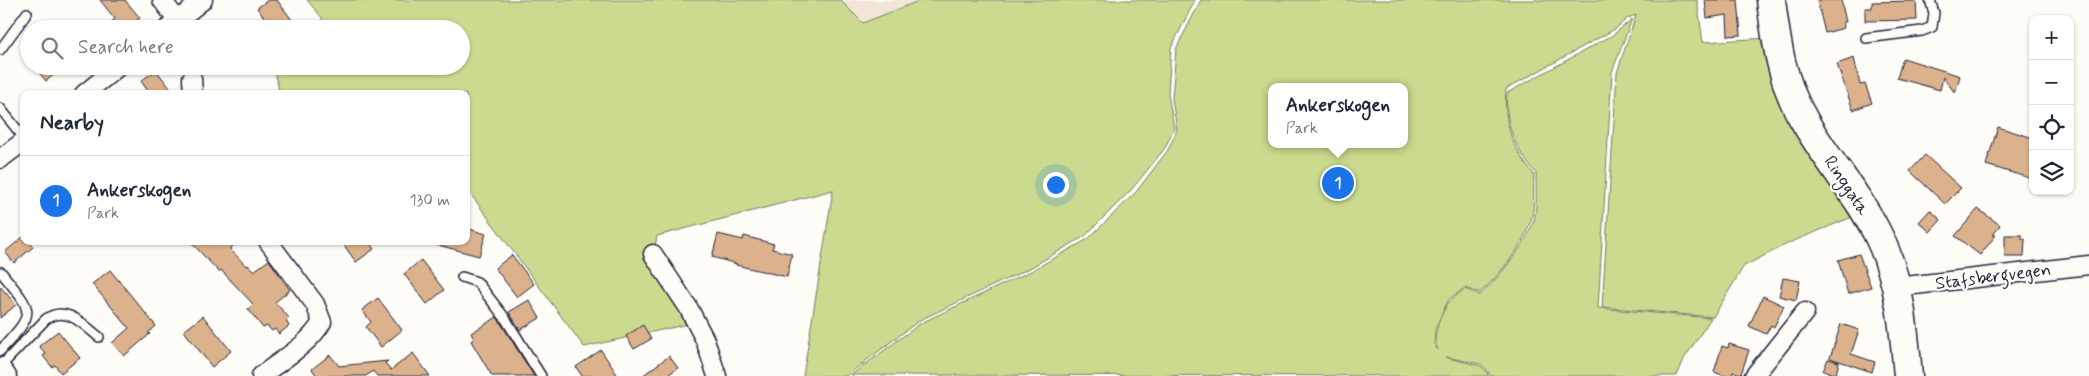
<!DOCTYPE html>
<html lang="en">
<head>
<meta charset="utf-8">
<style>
	body { margin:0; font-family:Mynerve,sans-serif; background:#f6f6f7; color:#1f2937 }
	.controls { position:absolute; right:15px; top:15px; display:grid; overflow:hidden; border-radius:10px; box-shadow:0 1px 4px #0004 }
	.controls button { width:45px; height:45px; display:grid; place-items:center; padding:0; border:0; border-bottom:1px solid #e0e1e3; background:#fff; color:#1f2937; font:25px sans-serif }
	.you { position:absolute; left:1055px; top:184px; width:18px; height:18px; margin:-12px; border:4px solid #fff; border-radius:50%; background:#1a73e8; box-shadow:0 0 0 8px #1a73e833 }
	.badge { display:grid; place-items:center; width:32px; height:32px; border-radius:50%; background:#1a73e8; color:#fff; font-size:16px; font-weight:700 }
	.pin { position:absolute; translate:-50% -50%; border:2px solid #fff; box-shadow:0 1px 5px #0006 }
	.popup { position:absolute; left:1268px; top:83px; width:140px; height:65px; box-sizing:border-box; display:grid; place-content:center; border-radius:10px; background:#fff; filter:drop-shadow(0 1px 4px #0005); font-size:16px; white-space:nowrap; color:#747a83 }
	.popup b { font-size:19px; color:#1f2937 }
	.popup::after { content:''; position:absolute; left:50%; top:100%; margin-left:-10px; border:10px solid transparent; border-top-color:#fff }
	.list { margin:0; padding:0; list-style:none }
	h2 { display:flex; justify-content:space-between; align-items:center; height:65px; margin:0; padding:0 20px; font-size:21px }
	h2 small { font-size:16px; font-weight:400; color:#747a83 }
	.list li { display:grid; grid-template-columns:32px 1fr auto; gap:15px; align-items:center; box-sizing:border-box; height:90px; padding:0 20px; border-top:1px solid #e0e1e3 }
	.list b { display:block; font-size:19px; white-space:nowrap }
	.list p { margin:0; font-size:16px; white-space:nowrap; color:#747a83 }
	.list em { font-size:16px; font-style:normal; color:#747a83 }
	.icon { flex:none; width:28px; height:28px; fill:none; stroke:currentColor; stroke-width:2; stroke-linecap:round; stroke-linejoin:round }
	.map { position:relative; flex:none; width:2089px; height:376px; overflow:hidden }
	.search { position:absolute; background:#fff; box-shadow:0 1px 4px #0004; left:20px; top:20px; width:450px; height:55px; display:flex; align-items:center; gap:12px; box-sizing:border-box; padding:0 18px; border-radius:28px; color:#747a83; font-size:19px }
	.panel { position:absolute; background:#fff; box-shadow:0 1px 4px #0004; left:20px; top:90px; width:450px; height:155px; border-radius:10px }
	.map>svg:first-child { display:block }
	.built { fill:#f3e6d7 }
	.green { fill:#cada8e; stroke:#767e64; fill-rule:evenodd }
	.building { fill:#dcb28d; stroke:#22223b }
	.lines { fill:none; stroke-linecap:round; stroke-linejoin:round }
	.lane-casing { stroke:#22223b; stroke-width:12 }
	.street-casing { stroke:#22223b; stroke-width:21 }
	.primary-casing { stroke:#22223b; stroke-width:31 }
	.lane { stroke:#fdfcf7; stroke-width:9 }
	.street { stroke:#fdfcf7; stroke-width:18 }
	.primary { stroke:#fdfcf7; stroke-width:28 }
	.labels { text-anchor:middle; stroke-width:4.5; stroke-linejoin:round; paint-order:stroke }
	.street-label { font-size:18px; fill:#22223b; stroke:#fdfcf7 }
</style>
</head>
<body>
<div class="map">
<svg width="2089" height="376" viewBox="0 0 2089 376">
	<rect width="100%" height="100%" fill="#fdfcf7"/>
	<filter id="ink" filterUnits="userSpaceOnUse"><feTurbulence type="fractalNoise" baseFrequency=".02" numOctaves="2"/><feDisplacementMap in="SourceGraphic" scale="10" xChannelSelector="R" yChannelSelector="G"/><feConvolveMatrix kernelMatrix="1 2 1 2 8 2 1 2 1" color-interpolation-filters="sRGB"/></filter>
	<g filter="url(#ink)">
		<path class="built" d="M840,0h81l-58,23z"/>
		<g class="green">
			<path d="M307,0h533l23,23 58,-23h274l-24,48 -3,46 6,34 -9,20 -33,41 -47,47 -55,32 -110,52 -74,56h-43l30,-186 -176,46 -5,27 41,60 -109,24 -118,-159v-94h-186l-7,-28h188v-37h-150l12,-10z"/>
			<path d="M1201,0h496l6,42 65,-4 89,177 -68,28 -45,23 -31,51 -111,-10 15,-234 19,-58 -8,3 -13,11 -109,60c-3,32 6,61 28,85 -1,13 1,30 -2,43 -8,29 -31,56 -52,76l-15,-5 -16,11 -14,30 -1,16 4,5c-7,-13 3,-41 14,-51 4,-4 9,-6 13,-10l15,6c19,-18 49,-53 55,-79 2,-14 1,-29 1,-43 -20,-22 -32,-50 -29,-80l106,-58 19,-16 -20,53 -14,236 113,10 -27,41 -7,17h-188v-4l-8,-8 -36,-7 36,9 7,7 -1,3 -636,-1 70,-52 110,-52 57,-32 48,-47 32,-42 9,-20 -5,-31 4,-50zM1272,87h132v57h-132z"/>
		</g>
		<g class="building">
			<path d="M100,0h25l15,18 -14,11h-24l13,-10z"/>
			<path d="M268,0h9l15,20 -11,9h-8l-16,-21z"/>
			<path d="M1705,0h33l3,35 -13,1 -1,-21 -20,3z"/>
			<path d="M1817,0h24l5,22h-3l1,6 -19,5z"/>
			<path d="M1916,1l1,19 -52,1v-13h7v-6z"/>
			<path d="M1854,58l6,27 5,-1 7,19 -19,7 -16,-46z"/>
			<path d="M1903,58l57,18 -5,17 -12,-16 -3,13 -43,-12z"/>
			<path d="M34,66h31l-19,15z"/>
			<path d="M156,70l14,18 -7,6h-13l-9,-13z"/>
			<path d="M1998,127l35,11v41l-47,-14z"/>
			<path d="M1925,155l36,33 -16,16 -35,-33z"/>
			<path d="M1978,209l22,16 -7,10h3l-16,20 -25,-19z"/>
			<path d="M1930,210l11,10 -11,12 -11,-10z"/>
			<path d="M466,228l20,6 -7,22 -41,-11 1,-4h27z"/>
			<path d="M718,234l25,6 1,-4 30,8 -2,5 20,5 -5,23 -51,-12 1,-1 -25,-7z"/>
			<path d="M2005,235h17v4h3l-1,18h-19z"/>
			<path d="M24,236v5h5l4,6 -19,16 -9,-11z"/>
			<path d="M190,241h47l-7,8 17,18 1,-2 6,6 15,-11 21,30 -15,12 14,16 -3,3 3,5 -10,8 -4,-5 -3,2 -5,-5 -4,2 -15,-19 5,-5 -32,-34 -2,2z"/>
			<path d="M341,241h27l6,8 -18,13z"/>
			<path d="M1859,254l12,33 -23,7 -10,-34z"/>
			<path d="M512,255l22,29 -17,13 -22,-29z"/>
			<path d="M421,260l23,30 -17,14 -23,-30z"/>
			<path d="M110,270l46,56 -8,7 2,1 -26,22 -12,-13 17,-15 -37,-44z"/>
			<path d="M1783,278l17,3 -4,19 -17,-4z"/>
			<path d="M0,286l16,19 -16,13z"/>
			<path d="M1763,296l21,10 -10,21 -3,-2 -5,9 -17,-8z"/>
			<path d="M378,298l24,32 -21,17 -15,-20 5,-5 -9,-12z"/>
			<path d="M529,300l11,18 -20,12 -11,-18z"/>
			<path d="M203,316l28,35 -19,16 -28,-36z"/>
			<path d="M497,317l3,5 34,54h-42l-21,-35 3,-2 -3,-6z"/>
			<path d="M1841,324l18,6 -8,24 24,8 -3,10 -42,-14z"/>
			<path d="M643,325l8,14 -17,10 -8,-13z"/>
			<path d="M58,331l22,27 -19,15 -6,-8 -3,2 -9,-11 3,-2 -7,-8z"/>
			<path d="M1729,344l20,6 -8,24 -8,-2 -1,4h-7l-11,-4 8,-26 6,2z"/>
			<path d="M601,350l17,26h-36l-6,-9z"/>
			<path d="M413,353l17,23h-53l-4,-5 -7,5h-49l-5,-7 18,-14 9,11 49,-5 -3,2 6,7z"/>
			<path d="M669,356l9,12 -12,8h-24z"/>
			<path d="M1828,359l11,3 -3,12 -13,-3z"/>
		</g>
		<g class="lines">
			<g class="lane-casing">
				<g id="lane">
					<path d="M1866,38l56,-7 10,-4 2,-14 -4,-13"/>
					<path d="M0,50l27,-37"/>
					<path d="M95,66l10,11"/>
					<path d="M0,108l24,30"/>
					<path d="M462,277l15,5 28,36 36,58"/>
					<path d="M0,351c36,-40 35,-37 1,-79"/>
					<path d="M0,367l46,-48c20,-14 37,5 53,18"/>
				</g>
			</g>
			<g class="street-casing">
				<g id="street">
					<path d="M162,0l15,20"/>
					<path d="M167,29l36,-29"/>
					<path d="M192,78l1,16"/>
					<path d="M84,94l35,-28"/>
					<path d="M0,159l24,-18"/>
					<path d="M653,254l35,53 17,33 12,36"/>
					<path d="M1897,287l192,-22"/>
					<path d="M0,367l7,9"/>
					<path d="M261,376c20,-16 48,-31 61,-54l-7,-18 -47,-63"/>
					<path d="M1754,376l51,-64"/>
				</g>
			</g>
			<g class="primary-casing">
				<path id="primary" d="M1771,0c5,41 11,84 33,120 23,41 56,76 76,119 20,42 24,91 28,137"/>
			</g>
			<use href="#lane" class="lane"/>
			<use href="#street" class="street"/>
			<use href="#primary" class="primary"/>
		</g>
	</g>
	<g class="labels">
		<g class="street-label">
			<text transform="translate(1847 185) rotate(56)" y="6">Ringgata</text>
			<text transform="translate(1993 276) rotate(-7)" y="6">Stafsbergvegen</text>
		</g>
	</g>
</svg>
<div class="controls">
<button>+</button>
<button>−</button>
<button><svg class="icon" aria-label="locate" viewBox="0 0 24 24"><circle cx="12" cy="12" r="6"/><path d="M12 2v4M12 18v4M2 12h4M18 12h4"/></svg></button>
<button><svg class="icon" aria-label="layers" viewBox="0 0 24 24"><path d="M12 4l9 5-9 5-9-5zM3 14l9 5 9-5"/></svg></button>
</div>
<div class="you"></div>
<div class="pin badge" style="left:1338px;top:183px">1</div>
<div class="popup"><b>Ankerskogen</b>Park</div>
<div class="search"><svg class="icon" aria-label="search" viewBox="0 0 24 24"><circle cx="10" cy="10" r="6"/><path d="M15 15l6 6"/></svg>Search here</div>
<section class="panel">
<h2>Nearby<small></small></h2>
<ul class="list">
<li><span class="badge">1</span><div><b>Ankerskogen</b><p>Park</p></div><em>130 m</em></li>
</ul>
</section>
</div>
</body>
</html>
